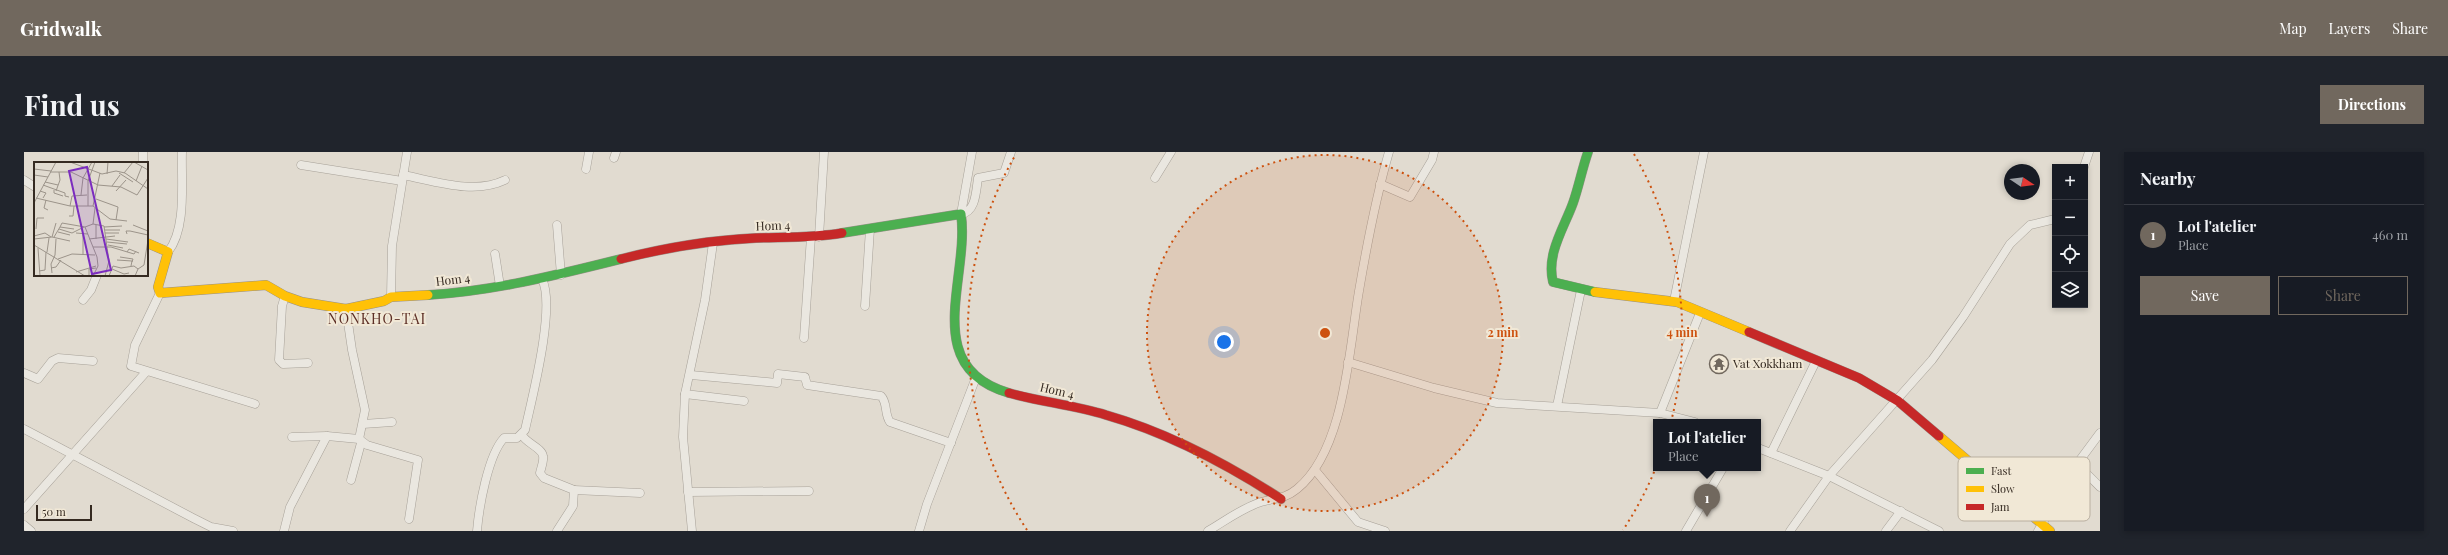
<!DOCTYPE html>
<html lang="en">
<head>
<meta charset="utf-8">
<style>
	body { margin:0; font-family:"Playfair Display",serif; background:#20242c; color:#f1f3f6 }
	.controls { position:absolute; right:12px; top:12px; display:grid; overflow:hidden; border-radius:0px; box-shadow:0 2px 6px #0003 }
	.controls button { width:36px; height:36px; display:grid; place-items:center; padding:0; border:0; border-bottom:1px solid #363941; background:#171b24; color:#f1f3f6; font:20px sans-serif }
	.compass { position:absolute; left:1980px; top:12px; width:36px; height:36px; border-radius:50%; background:#171b24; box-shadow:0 2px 6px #0003; rotate:103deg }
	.scale { position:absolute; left:12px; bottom:10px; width:56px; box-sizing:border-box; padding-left:4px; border:2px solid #352a21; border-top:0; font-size:11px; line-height:14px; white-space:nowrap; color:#352a21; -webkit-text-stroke:3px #f1e8d6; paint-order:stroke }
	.you { position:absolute; left:1200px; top:190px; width:14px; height:14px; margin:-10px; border:3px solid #fff; border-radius:50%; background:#1a73e8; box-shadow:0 0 0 6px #1a73e833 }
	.badge { display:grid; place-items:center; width:26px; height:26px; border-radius:50%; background:#71685e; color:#fff; font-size:13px; font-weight:700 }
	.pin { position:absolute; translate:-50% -33px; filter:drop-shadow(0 1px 2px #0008) }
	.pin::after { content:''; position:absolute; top:21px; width:14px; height:12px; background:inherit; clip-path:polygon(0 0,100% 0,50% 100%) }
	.popup { position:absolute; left:1629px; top:267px; width:108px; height:52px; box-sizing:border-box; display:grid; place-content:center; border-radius:0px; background:#171b24; filter:drop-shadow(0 1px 3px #0005); font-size:13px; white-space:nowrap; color:#9ea1a6 }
	.popup b { font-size:15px; color:#f1f3f6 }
	.popup::after { content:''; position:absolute; left:50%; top:100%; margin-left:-8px; border:8px solid transparent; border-top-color:#171b24 }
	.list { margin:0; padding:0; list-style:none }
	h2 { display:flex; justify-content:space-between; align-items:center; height:52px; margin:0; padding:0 16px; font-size:17px }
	h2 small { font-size:13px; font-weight:400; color:#9ea1a6 }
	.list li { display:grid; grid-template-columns:26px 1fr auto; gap:12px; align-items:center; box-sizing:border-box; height:60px; padding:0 16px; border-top:1px solid #363941 }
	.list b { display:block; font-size:15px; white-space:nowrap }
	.list p { margin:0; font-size:13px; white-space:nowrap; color:#9ea1a6 }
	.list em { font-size:13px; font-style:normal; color:#9ea1a6 }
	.actions { display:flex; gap:8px; padding:12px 16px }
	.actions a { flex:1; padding:9px 0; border:1px solid #71685e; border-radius:0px; text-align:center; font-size:14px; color:#71685e }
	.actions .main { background:#71685e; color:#fff }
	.icon { flex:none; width:22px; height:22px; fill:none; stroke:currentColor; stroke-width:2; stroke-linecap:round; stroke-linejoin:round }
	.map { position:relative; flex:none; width:2076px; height:379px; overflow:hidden; border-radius:0px }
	header { display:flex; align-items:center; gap:24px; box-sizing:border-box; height:56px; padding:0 20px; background:#71685e; color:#fff }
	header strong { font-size:19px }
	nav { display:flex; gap:22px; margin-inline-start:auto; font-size:14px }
	.intro { display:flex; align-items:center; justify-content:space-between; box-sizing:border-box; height:96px; padding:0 24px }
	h1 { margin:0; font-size:28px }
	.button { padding:10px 18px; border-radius:0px; background:#71685e; color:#fff; font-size:14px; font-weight:700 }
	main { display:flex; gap:24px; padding:0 24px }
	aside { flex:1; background:#171b24; border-radius:0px; box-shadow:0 2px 6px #0003 }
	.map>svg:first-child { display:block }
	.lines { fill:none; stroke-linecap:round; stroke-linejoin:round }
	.street-casing { stroke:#a7a198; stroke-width:9 }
	.fast-casing { stroke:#979088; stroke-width:10 }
	.slow-casing { stroke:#979088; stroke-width:10 }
	.jam-casing { stroke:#979088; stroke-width:10 }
	.street { stroke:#eae7e0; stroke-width:8 }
	.fast { stroke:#4caf50; stroke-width:9 }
	.slow { stroke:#ffc107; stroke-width:9 }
	.jam { stroke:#c62828; stroke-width:9 }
	.ring { fill:none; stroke:#cd520f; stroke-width:2; stroke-dasharray:2 4 }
	.labels { text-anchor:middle; stroke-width:4; stroke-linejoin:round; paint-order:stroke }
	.street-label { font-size:12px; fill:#352a21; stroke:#f1e8d6 }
	.poi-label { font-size:12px; fill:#352a21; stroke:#f1e8d6; text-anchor:start }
	.quarter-label { font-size:14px; letter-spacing:1px; fill:#5c2e25; stroke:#f1e8d6 }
	.inset-road { fill:none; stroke:#9c948a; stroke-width:1 }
	.view { fill:#7b2cbf; fill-opacity:0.15; stroke:#7b2cbf; stroke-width:2 }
	.inset-edge { fill:none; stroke:#352a21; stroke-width:2 }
	.key { fill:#f1e8d6; stroke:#b9afa0; stroke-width:1 }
	.key-label { font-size:11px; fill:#352a21 }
	.centre { fill:#cd520f; stroke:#f1e8d6; stroke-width:2 }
	.ring-label { font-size:12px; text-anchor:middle; font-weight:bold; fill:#cd520f; stroke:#f1e8d6; stroke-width:4; stroke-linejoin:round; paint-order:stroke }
</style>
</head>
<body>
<header>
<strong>Gridwalk</strong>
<nav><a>Map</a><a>Layers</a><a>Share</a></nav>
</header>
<div class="intro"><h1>Find us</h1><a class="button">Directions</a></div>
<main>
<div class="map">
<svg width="2076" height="379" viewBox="0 0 2076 379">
	<rect width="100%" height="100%" fill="#e1dbd0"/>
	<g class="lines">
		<g class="street-casing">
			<g id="street">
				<path d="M119,0v11"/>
				<path d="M948,0l-11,62c15,-2 15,-23 17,-36l26,-5 7,-21"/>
				<path d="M590,6l2,-6"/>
				<path d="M277,13l101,16"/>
				<path d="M2060,15l5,-15"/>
				<path d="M562,17l3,-17"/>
				<path d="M379,23c32,6 71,20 102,5"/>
				<path d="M1131,26l16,-26"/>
				<path d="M0,28l11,7"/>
				<path d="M1356,32l30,13 22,-37 2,-8"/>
				<path d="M533,73l4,50"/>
				<path d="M795,85l5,-85"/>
				<path d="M144,100c19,-24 13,-70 14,-100"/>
				<path d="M471,102l5,32"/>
				<path d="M136,141l-25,52 -4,21 124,38"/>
				<path d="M261,144l-3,10 -3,54 4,4 25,-1"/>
				<path d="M367,145l1,-51 15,-94"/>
				<path d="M59,148l8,-10 6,-15"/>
				<path d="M1650,149l30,-149"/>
				<path d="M841,154l5,-77"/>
				<path d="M322,157l6,41 13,60 -6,29"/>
				<path d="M780,186l7,-101"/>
				<path d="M1324,210l86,26 63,15 163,10 35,9"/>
				<path d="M0,221l14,6 14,-18 6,-3 35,3"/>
				<path d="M667,223l86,8 1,-9 27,3 2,8 74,11c7,7 3,18 9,26l61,21"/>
				<path d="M661,242l59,7"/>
				<path d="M1533,254l24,-116"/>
				<path d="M1636,261l40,-100"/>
				<path d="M339,272l29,-2"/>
				<path d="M0,277l169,89 18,9 22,4"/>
				<path d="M498,283c4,8 20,13 21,21 1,5 -2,12 -3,17l4,5 30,12 -1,16 -16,25"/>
				<path d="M268,285l35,-1 32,3 8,6 51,15 -9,59"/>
				<path d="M1734,296l71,28 110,55"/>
				<path d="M1747,301l45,-92"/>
				<path d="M2053,312l23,23"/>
				<path d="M1291,318l43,52 27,9"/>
				<path d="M327,328l10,-37"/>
				<path d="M550,338l66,3"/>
				<path d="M664,340l121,-1"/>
				<path d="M0,357l122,-137"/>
				<path d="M0,373l7,6"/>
				<path d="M260,379l6,-24 37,-71"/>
				<path d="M453,379c2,-24 11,-76 27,-93h13l8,-8c7,-32 31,-123 17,-151"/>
				<path d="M668,379l-9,-94 2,-43 20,-94 8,-57"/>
				<path d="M895,379l8,-27 48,-124"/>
				<path d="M1184,379c17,-10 34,-23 53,-29 14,-4 24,-3 36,-13 48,-39 52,-140 62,-198 8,-47 17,-94 30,-139"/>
				<path d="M1662,379l37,-63"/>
				<path d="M1766,379l39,-55 103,-116 31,-43 47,-73 20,-19 25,-6"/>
				<path d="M1862,379l15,-20"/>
				<path d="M2014,379l39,-67 23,-31"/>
			</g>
		</g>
		<g class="fast-casing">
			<g id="fast">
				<path d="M1564,0c-6,17 -9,34 -15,51 -9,25 -27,51 -20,79l42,10"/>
				<path d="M818,81l119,-19c9,64 -42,153 48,179"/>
				<path d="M404,143c66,-4 129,-20 193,-36"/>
			</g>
		</g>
		<g class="slow-casing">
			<g id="slow">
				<path d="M123,91l21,9 -10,35 2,6 106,-8 19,11 17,6 44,7 38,-8 7,-4 37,-2"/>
				<path d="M1571,140l82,10 72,30"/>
				<path d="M1915,284l111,95"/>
			</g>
		</g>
		<g class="jam-casing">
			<g id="jam">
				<path d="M597,107c43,-11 91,-19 135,-21 29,-1 57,0 86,-5"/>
				<path d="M1725,180l110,46 39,23 41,35"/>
				<path d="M985,241c32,9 65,12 97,22 63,18 121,49 175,84"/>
			</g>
		</g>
		<use href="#street" class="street"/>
		<use href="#fast" class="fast"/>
		<use href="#slow" class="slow"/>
		<use href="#jam" class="jam"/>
	</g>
	<circle cx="1301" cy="181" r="178" fill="#cd520f" fill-opacity=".12"/>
	<g class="ring">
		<circle cx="1301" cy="181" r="178"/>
		<path d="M1003 378A357 357 0 0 1 992 2M1610 2A357 357 0 0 1 1599 378"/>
	</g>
	<defs>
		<g id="temple-ring" transform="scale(1)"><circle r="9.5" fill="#f1e8d6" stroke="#71685e" stroke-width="1.5"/><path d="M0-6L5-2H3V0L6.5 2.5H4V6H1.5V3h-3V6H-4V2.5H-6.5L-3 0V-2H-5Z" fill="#71685e"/></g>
	</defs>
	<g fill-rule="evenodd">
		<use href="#temple-ring" x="1695" y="212"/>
	</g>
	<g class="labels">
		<g class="street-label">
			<text transform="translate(749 74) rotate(-2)" y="4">Hom 4</text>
			<text transform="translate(429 128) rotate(-7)" y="4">Hom 4</text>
			<text transform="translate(1033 239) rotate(13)" y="4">Hom 4</text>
		</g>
		<g class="poi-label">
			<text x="1709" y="216">Vat Xokkham</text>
		</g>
		<g class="quarter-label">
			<text x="353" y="172">NONKHO-TAI</text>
		</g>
	</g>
	<g transform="translate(10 10)">
		<rect width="114" height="114" fill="#e1dbd0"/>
		<path class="inset-road" d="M36,0l32,12 14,-3 9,2 23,16M100,0l14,8M0,7l17,2M16,10h21l27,13 23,2 16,8 11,-17M85,11l14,9M90,11l9,-11M73,12l1,-12M0,13l14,2M102,19l6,-15M11,20l13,3M9,23l22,8v3l4,1M78,24l8,-11M20,28v3l9,3M6,29l6,2 -3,5M22,29l4,-11 -1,-8M82,29l10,-11M47,33l2,-17 9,-16M2,36l34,8h23l17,13 17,2M62,37l22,8 -2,13M12,38l-2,8 4,2M0,41l22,-41M36,44l2,-10 15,-1M54,44v-25l7,-19M59,44l7,-33M35,54h4l1,-10M59,62l11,2 5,35 -4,15M99,63l15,6M26,65l2,-4 23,4M70,65l18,-1M2,67l1,-11h7M25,67l13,4 12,-6M71,68h15M24,70l12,3M42,71l12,1M71,71h14M93,72l-1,-3h4l18,4M0,74l11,-3 6,4M18,75l4,-14M20,75l6,-10 14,2M0,77l18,-2 18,4M55,77l26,-3M62,77v-14M72,77l22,3M73,80l20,2M0,83l51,31M74,83l15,3M59,85h18l23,7 2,-3M4,86l2,28M13,90l2,-14M93,90l2,-3 10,4M49,93v-20M86,95l13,2 -1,3M24,97l14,-5 23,1M83,98l15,1 -1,5M17,106l5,-1 5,-7M78,107l12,5 5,-1M5,109l6,-1 1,-18M42,110l20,-6M18,111l-1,-9 4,-9 1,-16M55,114v-7l7,-1M59,114l5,-10 -1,-9 -12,-30 8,-3 2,-16M75,114l4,-10 8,2 13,-2 4,3M101,114l3,-7 6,-4 4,-25"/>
		<path class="view" d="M53,5l24,103 -19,4 -23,-103z"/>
		<rect width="114" height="114" class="inset-edge"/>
	</g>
	<rect x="1934" y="305" width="132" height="64" rx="6" class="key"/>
	<rect x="1942" y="316" width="18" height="6" fill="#4caf50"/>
	<rect x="1942" y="334" width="18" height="6" fill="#ffc107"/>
	<rect x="1942" y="352" width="18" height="6" fill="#c62828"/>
	<g class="key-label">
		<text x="1967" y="323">Fast</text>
		<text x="1967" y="341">Slow</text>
		<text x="1967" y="359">Jam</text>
	</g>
	<circle cx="1301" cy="181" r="6" class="centre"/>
	<g class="ring-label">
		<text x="1479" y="185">2 min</text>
		<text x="1658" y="185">4 min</text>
	</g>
</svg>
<div class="controls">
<button>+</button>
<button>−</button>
<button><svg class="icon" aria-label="locate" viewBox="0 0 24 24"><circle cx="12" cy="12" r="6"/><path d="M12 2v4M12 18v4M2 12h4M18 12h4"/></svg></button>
<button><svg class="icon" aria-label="layers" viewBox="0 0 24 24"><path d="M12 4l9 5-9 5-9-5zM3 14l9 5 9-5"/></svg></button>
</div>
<svg class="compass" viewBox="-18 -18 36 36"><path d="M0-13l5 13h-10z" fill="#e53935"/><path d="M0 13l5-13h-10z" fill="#9ea1a6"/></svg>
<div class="scale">50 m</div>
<div class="you"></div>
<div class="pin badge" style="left:1683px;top:365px">1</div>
<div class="popup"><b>Lot l'atelier</b>Place</div>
</div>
<aside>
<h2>Nearby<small></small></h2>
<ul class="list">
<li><span class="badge">1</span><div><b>Lot l'atelier</b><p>Place</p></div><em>460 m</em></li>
</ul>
<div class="actions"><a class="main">Save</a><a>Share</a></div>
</aside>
</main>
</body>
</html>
